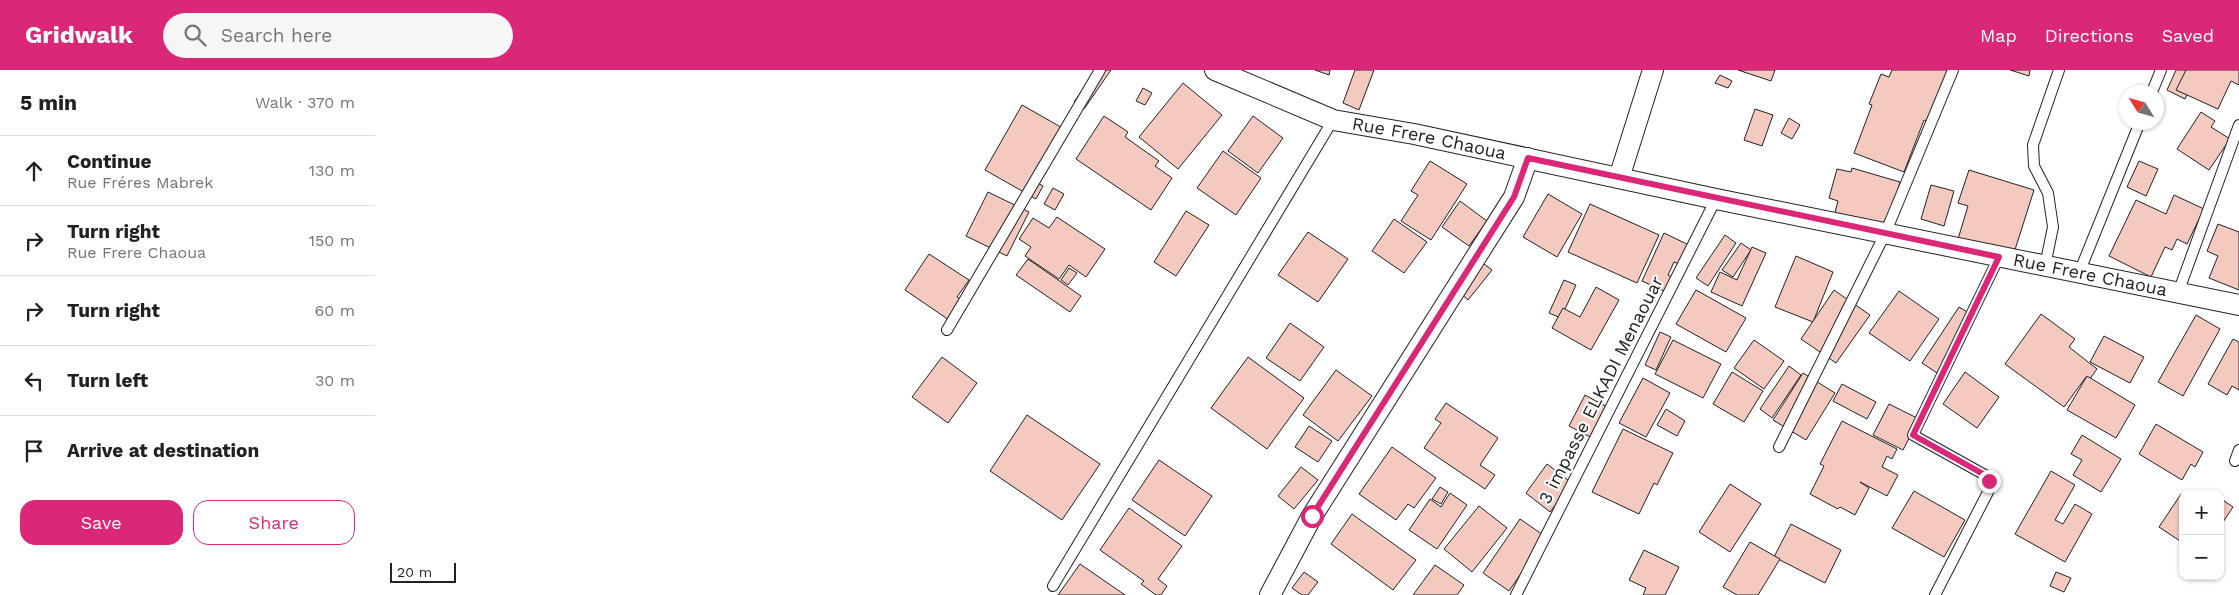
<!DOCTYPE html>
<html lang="en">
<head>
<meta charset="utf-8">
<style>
	body { margin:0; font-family:"Work Sans",sans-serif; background:#f6f6f6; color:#202124 }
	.controls { position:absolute; right:15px; bottom:15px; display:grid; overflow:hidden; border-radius:10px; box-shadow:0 1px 4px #0004 }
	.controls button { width:45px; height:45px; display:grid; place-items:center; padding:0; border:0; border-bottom:1px solid #e0e0e0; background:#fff; color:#202124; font:25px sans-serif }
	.compass { position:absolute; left:1744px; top:15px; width:45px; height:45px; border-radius:50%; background:#fff; box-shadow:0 1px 4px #0004; rotate:307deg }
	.scale { position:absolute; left:15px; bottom:12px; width:66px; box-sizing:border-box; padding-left:5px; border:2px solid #222; border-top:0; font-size:14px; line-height:18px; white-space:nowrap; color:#222; -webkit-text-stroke:4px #fff; paint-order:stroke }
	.stop { position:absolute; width:15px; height:15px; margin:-11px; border:4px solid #db2777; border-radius:50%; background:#fff }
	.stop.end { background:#db2777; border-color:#fff; box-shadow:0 1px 5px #0008 }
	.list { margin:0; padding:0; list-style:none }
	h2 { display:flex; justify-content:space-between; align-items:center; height:65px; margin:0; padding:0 20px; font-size:21px }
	h2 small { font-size:16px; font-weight:400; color:#757577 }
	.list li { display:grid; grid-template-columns:32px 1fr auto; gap:15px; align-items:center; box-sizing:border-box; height:70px; padding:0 20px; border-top:1px solid #e0e0e0 }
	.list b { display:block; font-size:19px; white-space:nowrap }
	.list p { margin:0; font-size:16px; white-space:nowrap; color:#757577 }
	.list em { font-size:16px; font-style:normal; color:#757577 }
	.actions { display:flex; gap:10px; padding:15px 20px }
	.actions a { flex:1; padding:11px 0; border:1px solid #db2777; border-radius:15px; text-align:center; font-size:18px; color:#db2777 }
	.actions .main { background:#db2777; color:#fff }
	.icon { flex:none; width:28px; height:28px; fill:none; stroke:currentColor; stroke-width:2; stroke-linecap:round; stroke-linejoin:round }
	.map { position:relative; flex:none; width:1864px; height:525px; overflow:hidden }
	header { display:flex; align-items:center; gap:30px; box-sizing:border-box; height:70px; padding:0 25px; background:#db2777; color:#fff }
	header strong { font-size:24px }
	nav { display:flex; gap:28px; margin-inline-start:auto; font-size:18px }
	.search { width:350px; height:45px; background:#f6f6f6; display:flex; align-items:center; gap:12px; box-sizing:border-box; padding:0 18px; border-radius:28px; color:#757577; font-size:19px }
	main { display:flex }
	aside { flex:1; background:#fff }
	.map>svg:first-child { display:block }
	.building { fill:#f3c9c0; stroke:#222 }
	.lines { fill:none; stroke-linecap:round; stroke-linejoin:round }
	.service-casing { stroke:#222; stroke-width:12 }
	.minor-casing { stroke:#222; stroke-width:22 }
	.service { stroke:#fff; stroke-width:10 }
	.minor { stroke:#fff; stroke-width:20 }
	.route { stroke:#db2777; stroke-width:6 }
	.labels { text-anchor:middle; stroke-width:4; stroke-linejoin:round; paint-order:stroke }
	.street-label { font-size:18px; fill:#222; stroke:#fff }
</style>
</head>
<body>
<header>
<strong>Gridwalk</strong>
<div class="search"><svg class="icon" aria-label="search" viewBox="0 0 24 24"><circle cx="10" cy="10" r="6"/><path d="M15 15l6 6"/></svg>Search here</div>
<nav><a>Map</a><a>Directions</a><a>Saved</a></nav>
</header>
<main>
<aside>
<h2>5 min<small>Walk · 370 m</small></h2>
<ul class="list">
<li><svg class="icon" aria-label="ahead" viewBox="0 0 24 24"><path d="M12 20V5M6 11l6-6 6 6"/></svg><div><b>Continue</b><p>Rue Fréres Mabrek</p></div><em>130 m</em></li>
<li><svg class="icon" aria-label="right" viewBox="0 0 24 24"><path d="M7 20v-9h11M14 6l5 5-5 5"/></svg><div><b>Turn right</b><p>Rue Frere Chaoua</p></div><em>150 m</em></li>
<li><svg class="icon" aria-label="right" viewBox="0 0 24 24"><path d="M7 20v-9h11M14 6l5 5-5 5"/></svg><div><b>Turn right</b></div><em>60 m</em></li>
<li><svg class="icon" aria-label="left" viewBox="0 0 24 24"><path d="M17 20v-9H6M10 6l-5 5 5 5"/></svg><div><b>Turn left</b></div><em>30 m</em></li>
<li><svg class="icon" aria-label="arrive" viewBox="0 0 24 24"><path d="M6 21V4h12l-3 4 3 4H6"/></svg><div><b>Arrive at destination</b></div></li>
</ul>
<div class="actions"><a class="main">Save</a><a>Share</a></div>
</aside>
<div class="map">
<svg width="1864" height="525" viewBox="0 0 1864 525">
	<rect width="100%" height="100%" fill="#fff"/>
	<g class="building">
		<path d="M721,0h15l-27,39 -10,-7z"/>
		<path d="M940,0h15l-1,5z"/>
		<path d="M980,0h19l-15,40 -16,-7z"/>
		<path d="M1363,0h37l-4,11z"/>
		<path d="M1517,0h64l-21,55 -11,-5 -20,52 -50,-19 18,-48 -3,-1 12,-30 8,3z"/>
		<path d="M1635,0h20l-1,6z"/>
		<path d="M1801,0h22l-13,29 -18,-9z"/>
		<path d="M1811,0h53v15l-8,-4 -13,28 -42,-19z"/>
		<path d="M1345,5l12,6 -4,7 -13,-5z"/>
		<path d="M808,13l39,32 -44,54 -39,-32z"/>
		<path d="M768,18l9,5 -7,12 -9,-4z"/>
		<path d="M647,35l44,25 -30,52 7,4 -7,13 -51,-29z"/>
		<path d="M1380,39l18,6 -11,31 -18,-6z"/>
		<path d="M1826,42l14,9 -4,6 19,12 -21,31 -32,-21z"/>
		<path d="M729,46l24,16 -3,5 34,24 -4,5 17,12 -21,32 -75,-51z"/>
		<path d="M878,46l30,22 -25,35 -30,-22z"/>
		<path d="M1414,48l11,7 -8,14 -11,-6z"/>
		<path d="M848,81l38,27 -25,37 -39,-27z"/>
		<path d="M1055,91l37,23 -36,56 -30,-19 17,-26 -7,-4z"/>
		<path d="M1764,91l19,8 -12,27 -19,-9z"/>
		<path d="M1477,98l48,14 -14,53 -53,-15 5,-19 -9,-3 8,-29 14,3z"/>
		<path d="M1594,100l65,20 -21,66 -55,-17 10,-33 -10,-3z"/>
		<path d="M1556,115l23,6 -10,35 -23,-7z"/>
		<path d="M678,118l11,6 -9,16 -11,-6z"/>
		<path d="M613,122l41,20 -22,44 -41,-20z"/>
		<path d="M1173,124l34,20 -25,43 -34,-20z"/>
		<path d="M1799,125l30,14 -17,35 -10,-5 -5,11 -7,-3 -14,30 -42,-21 27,-56 30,14z"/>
		<path d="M1085,131l27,20 -18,25 -27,-19z"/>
		<path d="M1215,134l69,31 -22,48 -69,-31z"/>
		<path d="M811,141l23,14 -33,51 -22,-14z"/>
		<path d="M682,147l48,32 -19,28 -17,-12 -10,14 -34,-23 6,-9 -12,-8 14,-21 16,10z"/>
		<path d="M1019,149l33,23 -23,31 -32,-22z"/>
		<path d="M1843,154l21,8v58l-30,-12 9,-22 -11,-5z"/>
		<path d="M933,162l40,27 -30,43 -40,-27z"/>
		<path d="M1289,163l29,14 -9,19 -10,-4 -6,13 5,3 -7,14 -24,-11z"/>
		<path d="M1350,165l11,8 -28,43 -12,-8z"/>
		<path d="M1366,173l10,7 -18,27 -11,-7z"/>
		<path d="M1377,177l14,6 -24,53 -31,-14 9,-20 17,8z"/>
		<path d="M554,184l40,26 -12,17 8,5 -13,20 -47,-32z"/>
		<path d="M1421,186l37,16 -20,50 -38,-15z"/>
		<path d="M653,189l53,37 -11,16 -54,-37z"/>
		<path d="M1108,193l9,7 -24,30 -8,-7z"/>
		<path d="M694,198l8,5 -9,12 -7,-5z"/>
		<path d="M1189,210l12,5 -15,33 -12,-5z"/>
		<path d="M1221,217l23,13 -28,50 -39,-22 11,-20 17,9z"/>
		<path d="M1321,220l50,28 -20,34 -50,-28z"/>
		<path d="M1459,220l36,25 -34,48 -35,-24z"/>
		<path d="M1524,221l40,28 -29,42 -41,-28z"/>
		<path d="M1584,237l15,9 -37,57 -15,-10z"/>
		<path d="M1666,244l34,25 -6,8 28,22 -8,11 -3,-3 -22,30 -59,-43z"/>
		<path d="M1821,245l24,14 -37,67 -25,-14z"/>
		<path d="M915,253l34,24 -24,34 -34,-23z"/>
		<path d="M1285,262l11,5 -15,33 -11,-5z"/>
		<path d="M1729,266l40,21 -14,26 -40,-21z"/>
		<path d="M1858,269l6,3v48l-7,-4 -5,9 -19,-11z"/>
		<path d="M1298,270l48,24 -18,34 -48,-24z"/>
		<path d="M1379,270l30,21 -20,28 -30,-21z"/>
		<path d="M567,287l35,26 -29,40 -36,-26z"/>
		<path d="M873,287l56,41 -37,51 -56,-41z"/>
		<path d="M1414,296l12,9 -29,43 -12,-9z"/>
		<path d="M961,300l36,26 -34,45 -35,-26z"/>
		<path d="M1357,302l31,19 -19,31 -31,-18z"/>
		<path d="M1590,302l34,25 -22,31 -34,-24z"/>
		<path d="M1428,303l32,20 -29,47 -33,-20z"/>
		<path d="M1712,306l48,29 -19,33 -49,-28z"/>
		<path d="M1268,308l27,15 -24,44 -27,-14z"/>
		<path d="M1467,314l34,18 -9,17 -34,-18z"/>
		<path d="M1210,325l26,14 -17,30 -25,-13z"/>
		<path d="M1071,333l52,35 -18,27 15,10 -10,14 -61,-41 17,-25 -6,-4z"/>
		<path d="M1514,334l30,15 -16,31 -30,-15z"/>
		<path d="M1291,339l19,12 -8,15 -20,-11z"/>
		<path d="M652,345l73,49 -38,56 -72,-49z"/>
		<path d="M1467,351l55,28 -5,10 -5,-3 -5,11 16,8 -11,21 -27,-14 9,6 -14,27 -15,-8 -2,2 -28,-15 14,-28 -4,-2z"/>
		<path d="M1781,354l47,28 -8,15 -4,-3 -9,16 -43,-26z"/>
		<path d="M934,356l23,15 -14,21 -23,-15z"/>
		<path d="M1248,359l50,24 -16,32 -3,-2 -15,31 -47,-22z"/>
		<path d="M1707,365l39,24 -20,33 -28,-17 9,-15 -11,-6z"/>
		<path d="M1017,377l44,31 -22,30 -6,-4 -12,16 -37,-26z"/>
		<path d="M784,390l53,36 -27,40 -53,-36z"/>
		<path d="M1172,394l25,19 -22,29 -24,-19z"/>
		<path d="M926,397l17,13 -24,29 -16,-13z"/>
		<path d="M1676,401l24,14 -20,35 8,4 12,-20 17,10 -27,48 -50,-28z"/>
		<path d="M1355,414l31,20 -31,48 -31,-20z"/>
		<path d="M1065,417l8,5 -7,12 -9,-5z"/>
		<path d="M1539,421l51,29 -21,37 -52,-29z"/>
		<path d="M1075,423l17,12 -30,44 -28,-19 21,-31 11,8z"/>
		<path d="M1806,424l2,1v48l-24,-16z"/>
		<path d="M1845,428l13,9 -10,15 -3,-2z"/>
		<path d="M1104,436l28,22 -35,44 -28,-23z"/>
		<path d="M754,438l53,38 -24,33 9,7 -6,9h-5l-15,-11 3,-3 -44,-31z"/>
		<path d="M977,444l64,46 -23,30 -62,-46z"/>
		<path d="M1145,449l26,18 -37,54 -26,-18z"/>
		<path d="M1416,454l50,26 -16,33 -51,-26z"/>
		<path d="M1375,472l30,17 -22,36h-21l-14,-8z"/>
		<path d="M1269,480l35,17 -14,28h-22l3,-7 -17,-8z"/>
		<path d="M705,494l45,31h-67z"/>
		<path d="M1060,495l29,20 -7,10h-44z"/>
		<path d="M929,502l14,10 -10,13h-6l-10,-7z"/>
		<path d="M1681,502l15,6 -7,14 -14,-6z"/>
	</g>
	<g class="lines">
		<g class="service-casing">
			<g id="service">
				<path d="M1777,22l9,-22"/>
				<path d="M1670,196l8,-39 -5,-34 -14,-27 -1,-21 26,-75"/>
				<path d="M1704,203l61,-151"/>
				<path d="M1803,223l61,-168"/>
				<path d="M572,260l153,-260"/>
				<path d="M1404,377l106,-213 68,-164"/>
				<path d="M1860,391l4,-11"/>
				<path d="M678,516l280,-466"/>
				<path d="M1141,525l200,-396"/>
				<path d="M1560,525l53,-103 2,-11 -5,-6 -72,-40 86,-178"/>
			</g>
		</g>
		<g class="minor-casing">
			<g id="minor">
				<path id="s1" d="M840,0l118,50 81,14 302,65 523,106"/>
				<path d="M1244,108l34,-108"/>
				<path d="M895,525l42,-79 202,-319 14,-39"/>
			</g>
		</g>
		<use href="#service" class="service"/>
		<use href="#minor" class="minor"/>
	</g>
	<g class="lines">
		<path class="route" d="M937,446l202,-319 14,-39 471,99 -86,178 72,40 4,6"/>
	</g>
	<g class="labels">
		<g class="street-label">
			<text dy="6" stroke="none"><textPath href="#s1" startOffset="226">Rue Frere Chaoua</textPath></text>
			<text dy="6" stroke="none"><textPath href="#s1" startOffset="901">Rue Frere Chaoua</textPath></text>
			<text transform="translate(1226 320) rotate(-63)" y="6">3 impasse ELKADI Menaouar</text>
		</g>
	</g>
</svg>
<div class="controls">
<button>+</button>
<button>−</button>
</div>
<svg class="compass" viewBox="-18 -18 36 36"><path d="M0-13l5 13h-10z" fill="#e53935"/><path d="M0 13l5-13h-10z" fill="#757577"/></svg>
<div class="scale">20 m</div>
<div class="stop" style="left:937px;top:446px"></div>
<div class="stop end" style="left:1614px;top:411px"></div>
</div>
</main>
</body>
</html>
